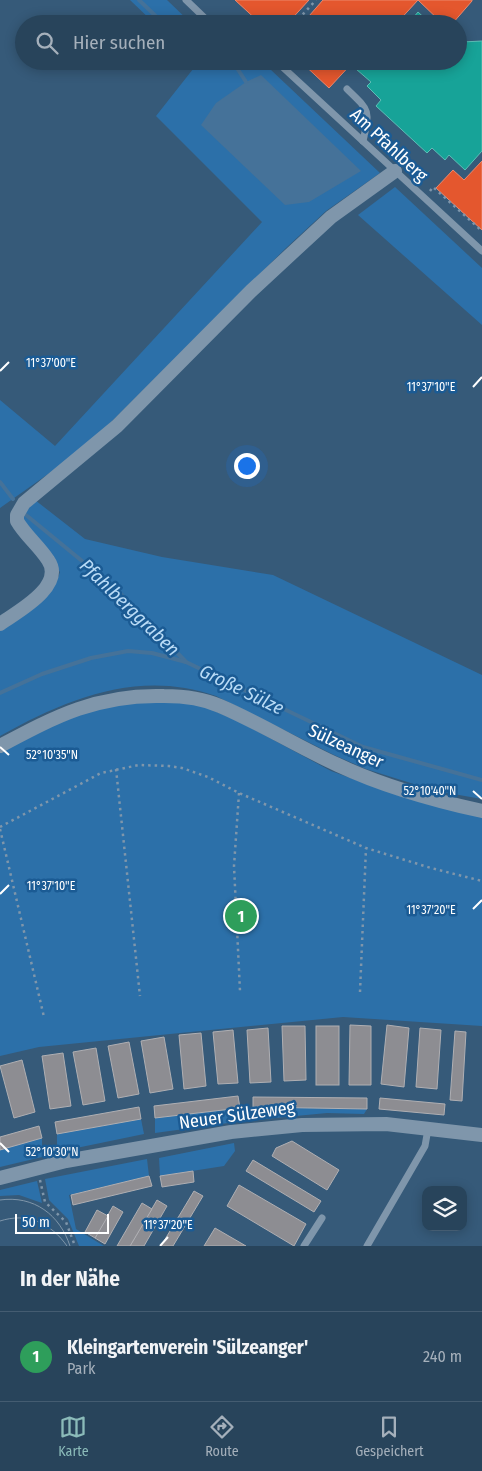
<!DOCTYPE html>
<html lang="de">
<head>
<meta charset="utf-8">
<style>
	body { margin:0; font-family:"Fira Sans Condensed",sans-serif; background:#344e64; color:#f1f3f6 }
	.controls { position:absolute; right:15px; bottom:15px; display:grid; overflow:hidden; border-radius:10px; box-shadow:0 2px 12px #0003 }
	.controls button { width:45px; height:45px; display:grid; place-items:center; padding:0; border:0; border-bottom:1px solid #445c71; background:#28445b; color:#f1f3f6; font:25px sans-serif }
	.scale { position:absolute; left:15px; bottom:12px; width:94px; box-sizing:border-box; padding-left:5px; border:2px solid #fff; border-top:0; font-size:14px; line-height:18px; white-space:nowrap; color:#fff; -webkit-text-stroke:4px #1b5b94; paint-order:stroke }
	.you { position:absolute; left:246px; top:465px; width:18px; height:18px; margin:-12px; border:4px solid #fff; border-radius:50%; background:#1a73e8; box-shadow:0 0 0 8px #1a73e833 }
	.badge { display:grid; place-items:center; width:32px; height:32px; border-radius:50%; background:#8bbbb9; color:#fff; font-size:16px; font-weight:700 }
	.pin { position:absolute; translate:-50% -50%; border:2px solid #fff; box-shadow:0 1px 5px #0006 }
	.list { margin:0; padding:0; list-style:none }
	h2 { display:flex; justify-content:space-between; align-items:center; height:65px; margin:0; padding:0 20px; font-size:21px }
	h2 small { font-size:16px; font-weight:400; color:#a5b0bb }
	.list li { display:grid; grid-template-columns:32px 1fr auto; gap:15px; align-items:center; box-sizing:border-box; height:90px; padding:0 20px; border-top:1px solid #445c71 }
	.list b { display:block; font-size:19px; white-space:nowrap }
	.list p { margin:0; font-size:16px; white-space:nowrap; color:#a5b0bb }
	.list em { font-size:16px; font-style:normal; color:#a5b0bb }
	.icon { flex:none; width:28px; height:28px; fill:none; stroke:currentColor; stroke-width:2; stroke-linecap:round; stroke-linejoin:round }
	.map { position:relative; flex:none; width:482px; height:1246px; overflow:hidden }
	.search { position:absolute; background:#28445b; box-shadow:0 2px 12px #0003; left:15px; right:15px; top:15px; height:55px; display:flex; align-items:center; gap:12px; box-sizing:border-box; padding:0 18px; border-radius:28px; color:#a5b0bb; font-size:19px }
	.sheet { height:155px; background:#28445b }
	nav { display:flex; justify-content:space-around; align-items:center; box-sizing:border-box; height:70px; border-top:1px solid #445c71; background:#28445b; font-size:14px; color:#a5b0bb }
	nav a { display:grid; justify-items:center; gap:2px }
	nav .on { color:#8bbbb9 }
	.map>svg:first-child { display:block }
	.green { fill:#2c70a9 }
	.water { fill:#457299 }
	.shops { fill:#e4572e; stroke:#ec896d }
	.public { fill:#17a398; stroke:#5dbfb7 }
	.industry { fill:#8d8d92; stroke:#afafb3 }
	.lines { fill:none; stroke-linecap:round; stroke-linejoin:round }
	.stream { stroke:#457299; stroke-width:4 }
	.path { stroke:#7f96ab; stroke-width:2.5; stroke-dasharray:2.5 4; stroke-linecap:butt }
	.lane { stroke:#7f96ab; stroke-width:7 }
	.street { stroke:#7f96ab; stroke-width:14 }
	.tram { stroke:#7f96aa; stroke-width:1 }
	.ticks { fill:none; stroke:#fff; stroke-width:2 }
	.labels { text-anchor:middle; stroke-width:5; stroke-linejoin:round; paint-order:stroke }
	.street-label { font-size:18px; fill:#fff; stroke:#1b5b94 }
	.water-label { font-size:19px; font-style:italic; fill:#b9dbf6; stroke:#1b5b94 }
	.ticks-label { font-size:12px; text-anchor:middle; fill:#fff; stroke:#1b5b94; stroke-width:5; stroke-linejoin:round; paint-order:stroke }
</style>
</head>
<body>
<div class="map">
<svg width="482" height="1246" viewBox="0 0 482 1246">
	<rect width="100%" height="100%" fill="#365a79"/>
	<g class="green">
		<path d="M130,0h37l25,24h-37z"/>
		<path d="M195,61h56l19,8 110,104 -54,38 -40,37 -188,187 -40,32 -58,41v-108l55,46 207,-224 -106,-106 41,-52z"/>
		<path d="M395,187l87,81v57l-124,-110z"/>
		<path d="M35,500l50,39 77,18 111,18 209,100v124l-46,-8 -70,-22 -32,-14 -118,-59c-77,-27 -148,2 -216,40v-108c19,-14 54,-33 60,-56l-36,-49 -2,-6z"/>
		<path d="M172,701l31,5 37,16 91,49 72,26 79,19v210l-139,-9 -304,30 -39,9v-304l59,-31 56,-17z"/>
		<path d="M253,1107l114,2 -3,5 -37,-1 -74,7z"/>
		<path d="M240,1108l4,1 2,9 -3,3 -88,12v-15z"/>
		<path d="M141,1119l3,15 -87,18v-18z"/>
		<path d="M42,1138v19l-42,10v-17z"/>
		<path d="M234,1143l1,8 -11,15 -64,10 -1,-18z"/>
		<path d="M147,1159l2,17 -80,19 7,34 28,17h-25l-11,-27 -19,-19 -4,-21z"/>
		<path d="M37,1181l5,22 -23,-8 -19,1v-6z"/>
	</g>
	<path class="water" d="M261,75l100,96 -52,31 -24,3 -84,-80 15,-22 30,-21z"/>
	<g class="shops">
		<path d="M235,0h74l-22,24h-26z"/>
		<path d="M323,0h149v1l-20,23h-9l-25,-24 -22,24 -4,-3 -3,3h-87z"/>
		<path d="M300,61h54l-25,27z"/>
		<path d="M482,161v69l-46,-42 17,-18 11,10z"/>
	</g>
	<g class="public">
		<path d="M418,12l13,12h-23z"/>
		<path d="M458,38l4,4 20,-1v110l-17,19 -16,-15 -4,5 -13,-12 -5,5 -51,-47 5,-6 -14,-14 4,-4 -15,-13 8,-8h94z"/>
	</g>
	<g class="industry">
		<path d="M350,1025l21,1v59h-22z"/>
		<path d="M387,1025l22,3 -5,59 -23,-3z"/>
		<path d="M282,1026h23l1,54 -22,1z"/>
		<rect x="316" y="1026" width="23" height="59"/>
		<path d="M268,1028l3,54 -21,1 -3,-53z"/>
		<path d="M420,1028l21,2 -4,59 -21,-2z"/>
		<path d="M233,1030l5,53 -20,1 -5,-52z"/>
		<path d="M455,1031l11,1 -4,69 -12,-1z"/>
		<path d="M201,1033l5,53 -22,3 -5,-54z"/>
		<path d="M164,1037l9,52 -23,4 -9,-52z"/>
		<path d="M129,1042l10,52 -21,4 -10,-52z"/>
		<path d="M96,1048l9,53 -22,4 -10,-53z"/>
		<path d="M63,1053l8,53 -21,3 -8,-53z"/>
		<path d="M22,1060l13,52 -21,6 -14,-52z"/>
		<path d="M238,1096l2,12 -85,10 -1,-12z"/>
		<path d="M253,1097l114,1v11l-114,-2z"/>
		<path d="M380,1098l65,6 -1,11 -65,-6z"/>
		<path d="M139,1107l2,12 -84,15 -2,-12z"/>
		<path d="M39,1126l3,12 -42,12v-13z"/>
		<path d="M292,1141l47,29 -12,20 -55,-34 4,-8z"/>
		<path d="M253,1160l68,41 -7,11 -68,-41z"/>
		<path d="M193,1171l1,11 -32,5 -2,-11z"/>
		<path d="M149,1176l3,10 -79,19 -2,-10z"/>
		<path d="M239,1185l67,39 -12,22 -67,-40z"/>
		<path d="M194,1191l9,5 -30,50h-12z"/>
		<path d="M157,1200l10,6 -23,40h-14z"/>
		<path d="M142,1203l10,6 -22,37h-13z"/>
		<path d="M113,1206l10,6 -18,32 -10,-6z"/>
		<path d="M97,1210l11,6 -13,22 -10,-6z"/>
		<path d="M215,1228l31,18h-42z"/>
	</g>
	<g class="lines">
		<g class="stream">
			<path d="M139,0l25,24"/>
			<path d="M228,61l9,7 9,14"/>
			<path d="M0,482l13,17"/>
			<path d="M26,515l89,73 71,74"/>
			<path d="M0,693l42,-19 49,-16 37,-7 24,2 34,9 177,85 119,33"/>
		</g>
		<g class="path">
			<path d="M294,24l22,-24"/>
			<path d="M430,191l3,-4 49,44"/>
			<path d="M116,769l24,227"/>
			<path d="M239,793l-5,73 6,125"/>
			<path d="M0,827l101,-54 38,-8 30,1 13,2 26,9 31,16 127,55 65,20 51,13"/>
			<path d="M0,829l44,188"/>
			<path d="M360,992l6,-144"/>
			<path d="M40,1180l5,22 21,20 9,24"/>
		</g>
		<g class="lane">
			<path d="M186,0l25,24"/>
			<path d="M276,61l206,190"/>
			<path d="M347,89c23,22 23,21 16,52"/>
			<path d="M304,1246l18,-28"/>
			<path d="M367,1246l58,-100 3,-17"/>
		</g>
		<g class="street">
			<path d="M0,624c17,-12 66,-38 48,-64 -9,-14 -23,-25 -31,-39v-6l7,-12 93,-77 134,-135 80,-74 64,-46"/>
			<path d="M0,746c56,-30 98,-52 164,-50 19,0 38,2 56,10 40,17 78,41 118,59 47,22 94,35 144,46"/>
			<path d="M0,1178l66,-17 165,-29 71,-7 84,-1 96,11"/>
		</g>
		<g class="tram">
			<path d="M0,1200c34,-5 60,15 70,46"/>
			<path d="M0,1221c27,-9 51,2 67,25"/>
		</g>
	</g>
	<path class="ticks" d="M0,371l9,-9M473,387l9,-10M0,747l9,8M473,791l9,8M0,894l9,-9M473,909l9,-9M0,1143l9,9M160,1246l8,-9"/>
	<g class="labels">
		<g class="street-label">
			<text transform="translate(389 145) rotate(43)" y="6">Am Pfahlberg</text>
			<text transform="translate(346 746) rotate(25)" y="6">Sülzeanger</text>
			<text transform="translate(237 1115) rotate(-8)" y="6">Neuer Sülzeweg</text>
		</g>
		<g class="water-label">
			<text transform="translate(130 607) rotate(44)" y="7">Pfahlberggraben</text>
			<text transform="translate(242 689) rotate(26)" y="7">Große Sülze</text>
		</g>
	</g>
	<g class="ticks-label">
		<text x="51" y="367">11°37'00"E</text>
		<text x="431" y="391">11°37'10"E</text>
		<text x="52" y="759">52°10'35"N</text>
		<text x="430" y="795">52°10'40"N</text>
		<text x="51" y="890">11°37'10"E</text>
		<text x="431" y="914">11°37'20"E</text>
		<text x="52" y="1156">52°10'30"N</text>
		<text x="168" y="1229">11°37'20"E</text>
	</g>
</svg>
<div class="controls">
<button><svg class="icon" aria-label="layers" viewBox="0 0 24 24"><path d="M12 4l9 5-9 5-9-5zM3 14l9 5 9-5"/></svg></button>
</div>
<div class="scale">50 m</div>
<div class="you"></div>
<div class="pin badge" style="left:241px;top:916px;background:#2e9e5b">1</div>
<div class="search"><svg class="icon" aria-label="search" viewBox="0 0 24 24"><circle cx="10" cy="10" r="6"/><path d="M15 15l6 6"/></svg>Hier suchen</div>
</div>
<section class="sheet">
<h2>In der Nähe<small></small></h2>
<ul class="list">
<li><span class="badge" style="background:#2e9e5b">1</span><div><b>Kleingartenverein 'Sülzeanger'</b><p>Park</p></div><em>240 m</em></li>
</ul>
</section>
<nav>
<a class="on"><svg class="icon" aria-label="map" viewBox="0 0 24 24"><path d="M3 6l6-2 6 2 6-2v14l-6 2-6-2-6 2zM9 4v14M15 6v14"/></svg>Karte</a>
<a><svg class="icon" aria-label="directions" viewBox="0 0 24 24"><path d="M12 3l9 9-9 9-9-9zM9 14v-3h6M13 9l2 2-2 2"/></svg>Route</a>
<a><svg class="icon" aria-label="saved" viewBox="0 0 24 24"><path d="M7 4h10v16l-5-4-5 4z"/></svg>Gespeichert</a>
</nav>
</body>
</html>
